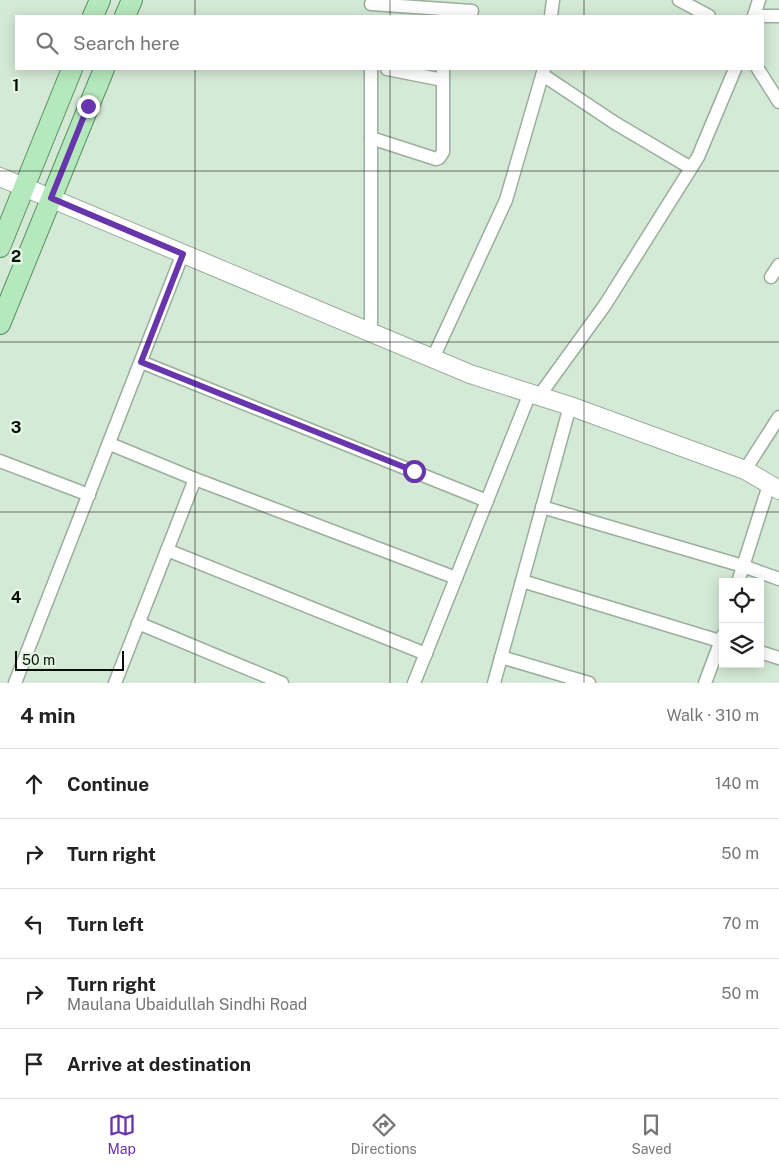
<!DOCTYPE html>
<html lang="en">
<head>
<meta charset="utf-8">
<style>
	body { margin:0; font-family:"Public Sans",sans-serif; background:#f2f2f2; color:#222 }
	.controls { position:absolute; right:15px; bottom:15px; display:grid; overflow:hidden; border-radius:0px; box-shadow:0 2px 12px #0003 }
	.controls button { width:45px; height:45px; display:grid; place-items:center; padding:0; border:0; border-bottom:1px solid #e0e0e0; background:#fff; color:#222; font:25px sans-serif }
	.scale { position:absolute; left:15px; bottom:12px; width:109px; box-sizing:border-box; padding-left:5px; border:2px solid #080e08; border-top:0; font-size:14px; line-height:18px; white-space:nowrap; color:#080e08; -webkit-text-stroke:4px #e1f6e3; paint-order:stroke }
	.stop { position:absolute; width:15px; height:15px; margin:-11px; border:4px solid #6735ac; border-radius:50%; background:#fff }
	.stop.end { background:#6735ac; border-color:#fff; box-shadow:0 1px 5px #0008 }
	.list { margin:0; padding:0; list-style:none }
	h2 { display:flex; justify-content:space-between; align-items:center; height:65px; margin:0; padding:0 20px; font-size:21px }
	h2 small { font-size:16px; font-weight:400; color:#767676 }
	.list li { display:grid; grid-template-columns:32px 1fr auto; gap:15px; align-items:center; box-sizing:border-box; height:70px; padding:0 20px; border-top:1px solid #e0e0e0 }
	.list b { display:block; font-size:19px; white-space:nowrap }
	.list p { margin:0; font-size:16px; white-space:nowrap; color:#767676 }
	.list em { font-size:16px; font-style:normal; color:#767676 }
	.icon { flex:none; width:28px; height:28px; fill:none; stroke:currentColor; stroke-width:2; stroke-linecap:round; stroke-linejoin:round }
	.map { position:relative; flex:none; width:779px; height:683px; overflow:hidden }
	.search { position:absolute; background:#fff; box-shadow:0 2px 12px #0003; left:15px; right:15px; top:15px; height:55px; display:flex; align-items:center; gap:12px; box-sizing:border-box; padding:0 18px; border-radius:0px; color:#767676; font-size:19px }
	.sheet { height:415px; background:#fff }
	nav { display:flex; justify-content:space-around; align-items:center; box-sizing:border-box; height:70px; border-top:1px solid #e0e0e0; background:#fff; font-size:14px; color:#767676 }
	nav a { display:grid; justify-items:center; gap:2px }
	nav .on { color:#6735ac }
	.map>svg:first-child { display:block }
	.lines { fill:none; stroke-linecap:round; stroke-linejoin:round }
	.street-casing { stroke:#9aae9c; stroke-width:15 }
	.secondary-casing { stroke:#9aae9c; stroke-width:20 }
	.primary-casing { stroke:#589160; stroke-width:22 }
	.street { stroke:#fff; stroke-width:12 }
	.secondary { stroke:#fff; stroke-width:18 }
	.primary { stroke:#b5e8bc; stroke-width:20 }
	.route { stroke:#6735ac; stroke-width:6 }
	.grid { fill:none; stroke:#080e08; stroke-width:1; stroke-opacity:0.55 }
	.grid-label { font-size:16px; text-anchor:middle; font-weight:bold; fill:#080e08; stroke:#e1f6e3; stroke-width:5; stroke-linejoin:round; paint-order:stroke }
</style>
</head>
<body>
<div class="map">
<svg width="779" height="683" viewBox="0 0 779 683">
	<rect width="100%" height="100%" fill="#d4e9d6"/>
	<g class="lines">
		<g class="street-casing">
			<g id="street">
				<path d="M679,0l30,16"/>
				<path d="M371,4l101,7"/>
				<path d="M551,16l2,-16"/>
				<path d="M754,16h25"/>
				<path d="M754,16l5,-16"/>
				<path d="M387,69l56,11"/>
				<path d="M758,69l21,33"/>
				<path d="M543,75l72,48 76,45"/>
				<path d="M371,138l65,21 3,-1 4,-6v-83"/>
				<path d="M771,277l8,-12"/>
				<path d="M371,332v-263"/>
				<path d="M433,358l73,-158 38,-131"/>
				<path d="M141,362l346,139"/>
				<path d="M539,396l66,-91 93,-148 37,-88"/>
				<path d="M110,444l85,35 261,99"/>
				<path d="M0,461l89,34"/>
				<path d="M745,470l34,-53"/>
				<path d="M542,507l201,59 36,13"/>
				<path d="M167,550l259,104"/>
				<path d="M522,581l201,61"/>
				<path d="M738,582l31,-97"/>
				<path d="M138,623l144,60"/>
				<path d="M760,652l19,6"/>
				<path d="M501,657l88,26"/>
				<path d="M15,683l168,-430"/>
				<path d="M115,683l80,-204"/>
				<path d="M414,683l116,-290"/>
				<path d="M494,683l76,-277"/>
				<path d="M705,683l18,-48"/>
			</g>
		</g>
		<g class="secondary-casing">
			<path id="secondary" d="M0,177l470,197 100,32 175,64 34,20"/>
		</g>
		<g class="primary-casing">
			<g id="primary">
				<path d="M93,16l7,-16"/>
				<path d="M125,16l7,-16"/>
				<path d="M0,247l72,-178"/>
				<path d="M0,324l104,-255"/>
			</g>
		</g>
		<use href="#street" class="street"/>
		<use href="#secondary" class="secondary"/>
		<use href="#primary" class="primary"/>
	</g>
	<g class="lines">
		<path class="route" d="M88,106l-37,92 132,56 -42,108 273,109"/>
	</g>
	<path class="grid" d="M195,0v16M390,0v16M584,0v16M195,69v614M390,69v614M584,69v614M0,171h779M0,342h779M0,512h779"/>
	<g class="grid-label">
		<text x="16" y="91">1</text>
		<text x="16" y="262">2</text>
		<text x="16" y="433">3</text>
		<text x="16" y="603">4</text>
	</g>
</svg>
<div class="controls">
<button><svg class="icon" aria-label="locate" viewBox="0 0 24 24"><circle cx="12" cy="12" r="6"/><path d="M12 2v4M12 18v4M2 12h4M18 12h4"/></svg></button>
<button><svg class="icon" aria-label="layers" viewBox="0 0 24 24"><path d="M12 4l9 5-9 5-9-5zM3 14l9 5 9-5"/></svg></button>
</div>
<div class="scale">50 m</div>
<div class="stop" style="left:414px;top:471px"></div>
<div class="stop end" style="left:88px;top:106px"></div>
<div class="search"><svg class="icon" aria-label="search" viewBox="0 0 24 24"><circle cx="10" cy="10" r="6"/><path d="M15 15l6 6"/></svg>Search here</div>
</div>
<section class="sheet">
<h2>4 min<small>Walk · 310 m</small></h2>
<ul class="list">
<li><svg class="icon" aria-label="ahead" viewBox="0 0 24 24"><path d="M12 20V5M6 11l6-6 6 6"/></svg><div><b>Continue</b></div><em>140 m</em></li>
<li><svg class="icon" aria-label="right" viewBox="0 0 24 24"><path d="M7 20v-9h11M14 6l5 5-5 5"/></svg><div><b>Turn right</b></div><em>50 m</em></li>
<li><svg class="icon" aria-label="left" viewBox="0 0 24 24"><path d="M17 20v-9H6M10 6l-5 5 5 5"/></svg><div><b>Turn left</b></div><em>70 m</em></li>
<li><svg class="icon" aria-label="right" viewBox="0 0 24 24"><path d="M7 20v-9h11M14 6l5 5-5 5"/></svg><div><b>Turn right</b><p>Maulana Ubaidullah Sindhi Road</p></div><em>50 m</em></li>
<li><svg class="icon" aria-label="arrive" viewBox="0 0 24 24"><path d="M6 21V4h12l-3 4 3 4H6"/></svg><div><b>Arrive at destination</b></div></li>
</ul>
</section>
<nav>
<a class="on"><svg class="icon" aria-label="map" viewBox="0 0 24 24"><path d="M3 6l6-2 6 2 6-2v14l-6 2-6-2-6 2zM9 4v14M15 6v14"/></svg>Map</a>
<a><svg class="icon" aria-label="directions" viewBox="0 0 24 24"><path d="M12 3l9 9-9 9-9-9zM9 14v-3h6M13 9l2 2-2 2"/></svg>Directions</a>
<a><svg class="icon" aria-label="saved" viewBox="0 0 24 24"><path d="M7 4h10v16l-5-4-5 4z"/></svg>Saved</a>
</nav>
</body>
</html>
